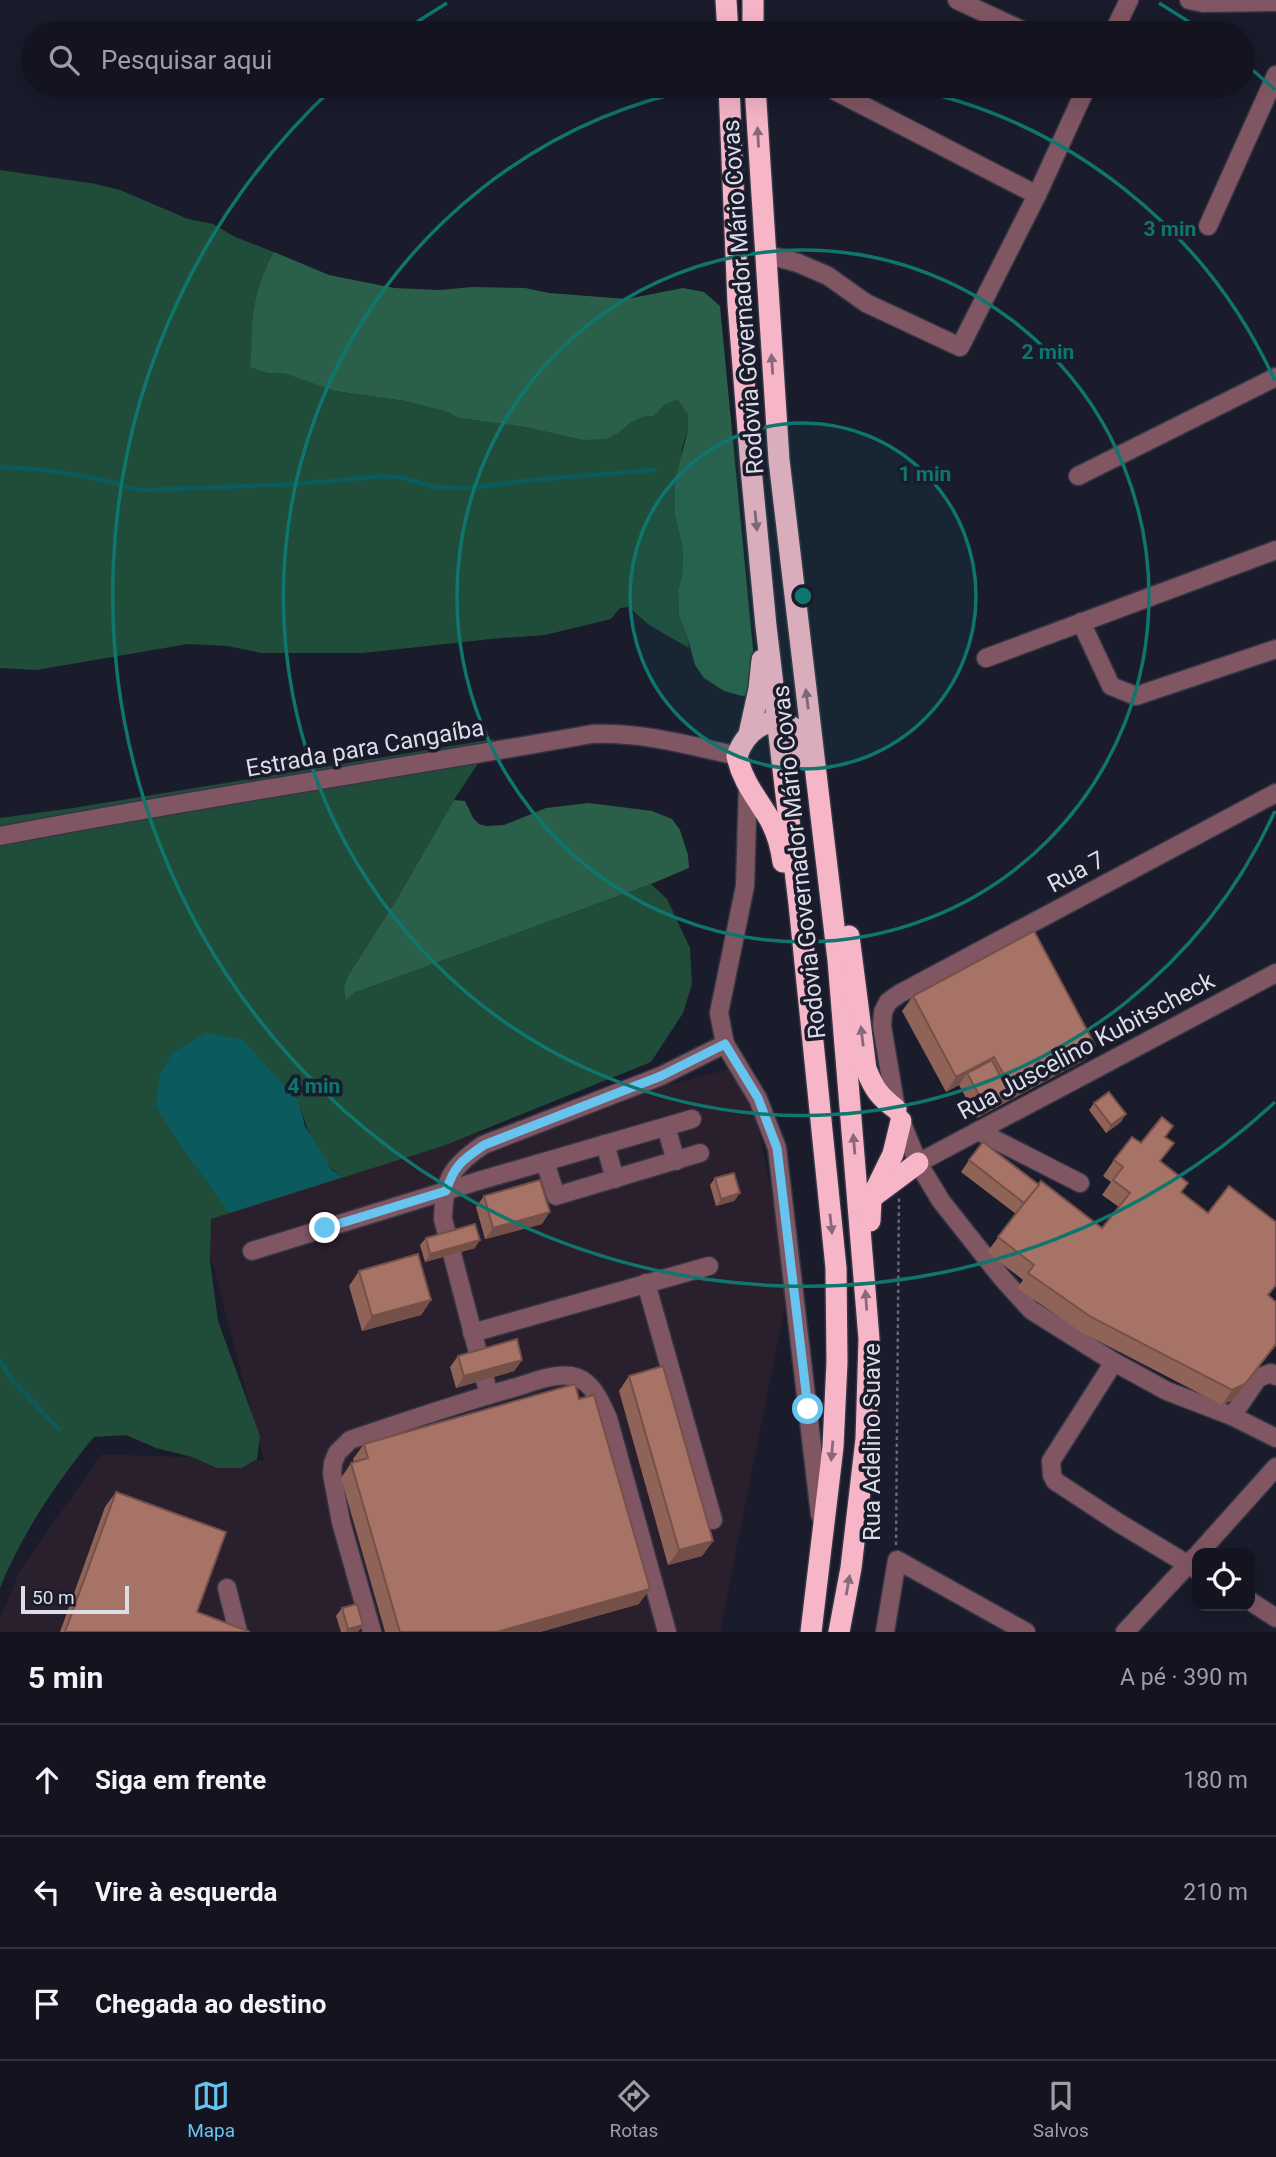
<!DOCTYPE html>
<html lang="pt">
<head>
<meta charset="utf-8">
<style>
	body { margin:0; font-family:Roboto,sans-serif; background:#1d1d29; color:#f1f3f6 }
	.controls { position:absolute; right:21px; bottom:21px; display:grid; overflow:hidden; border-radius:14px; box-shadow:0 7px 28px #0002 }
	.controls button { width:63px; height:63px; display:grid; place-items:center; padding:0; border:0; border-bottom:2px solid #33333e; background:#141420; color:#f1f3f6; font:35px sans-serif }
	.scale { position:absolute; left:21px; bottom:18px; width:108px; box-sizing:border-box; padding-left:7px; border:4px solid #dcdde8; border-top:0; font-size:19px; line-height:24px; white-space:nowrap; color:#dcdde8; -webkit-text-stroke:5px #1a1b2b; paint-order:stroke }
	.stop { position:absolute; width:21px; height:21px; margin:-16px; border:5px solid #66c4ef; border-radius:50%; background:#fff }
	.stop.end { background:#66c4ef; border-color:#fff; box-shadow:0 2px 7px #0008 }
	.list { margin:0; padding:0; list-style:none }
	h2 { display:flex; justify-content:space-between; align-items:center; height:91px; margin:0; padding:0 28px; font-size:30px }
	h2 small { font-size:23px; font-weight:400; color:#9d9ea5 }
	.list li { display:grid; grid-template-columns:46px 1fr auto; gap:21px; align-items:center; box-sizing:border-box; height:112px; padding:0 28px; border-top:2px solid #33333e }
	.list b { display:block; font-size:26px; white-space:nowrap }
	.list em { font-size:23px; font-style:normal; color:#9d9ea5 }
	.icon { flex:none; width:38px; height:38px; fill:none; stroke:currentColor; stroke-width:2; stroke-linecap:round; stroke-linejoin:round }
	.map { position:relative; flex:none; width:1276px; height:1632px; overflow:hidden }
	.search { position:absolute; background:#141420; box-shadow:0 7px 28px #0002; left:21px; right:21px; top:21px; height:77px; display:flex; align-items:center; gap:18px; box-sizing:border-box; padding:0 24px; border-radius:38px; color:#9d9ea5; font-size:26px }
	.sheet { height:427px; background:#141420 }
	nav { display:flex; justify-content:space-around; align-items:center; box-sizing:border-box; height:98px; border-top:2px solid #33333e; background:#141420; font-size:19px; color:#9d9ea5 }
	nav a { display:grid; justify-items:center; gap:4px }
	nav .on { color:#66c4ef }
	.map>svg:first-child { display:block }
	.industrial { fill:#2a1f2d }
	.green { fill:#204d3a; fill-rule:evenodd }
	.forest { fill:#2a6049 }
	.water { fill:#0b5a5d }
	.lines { fill:none; stroke-linecap:round; stroke-linejoin:round }
	.stream { stroke:#0b5a5d; stroke-width:4.5 }
	.minor-casing { stroke:#353645; stroke-width:21 }
	.highway-casing { stroke:#353645; stroke-width:24 }
	.path { stroke:#676876; stroke-width:2.5; stroke-dasharray:3.5 3.5; stroke-linecap:butt }
	.minor { stroke:#805663; stroke-width:18 }
	.highway { stroke:#f6b6c8; stroke-width:21 }
	.wall { fill:#906359 }
	.shaded-wall { fill:#755048 }
	.building { fill:#a77367; stroke:#755048; stroke-width:2 }
	.oneway { fill:#88687a }
	.route { stroke:#66c4ef; stroke-width:9 }
	.ring { fill:none; stroke:#0f766e; stroke-width:3.5 }
	.labels { text-anchor:middle; stroke-width:7; stroke-linejoin:round; paint-order:stroke }
	.street-label { font-size:24px; fill:#dcdde8; stroke:#1a1b2b }
	.centre { fill:#0f766e; stroke:#1a1b2b; stroke-width:3.5 }
	.ring-label { font-size:21px; text-anchor:middle; font-weight:bold; fill:#0f766e; stroke:#1a1b2b; stroke-width:7; stroke-linejoin:round; paint-order:stroke }
</style>
</head>
<body>
<div class="map">
<svg width="1276" height="1632" viewBox="0 0 1276 1632">
	<rect width="100%" height="100%" fill="#1a1b2b"/>
	<path class="industrial" d="M745,1065l45,215 -70,352h-720v-14l20,-48 82,-116 162,6 -67,-255z"/>
	<g class="green">
		<path d="M0,170l96,14 24,6 68,29 25,5 22,13 39,15c-12,19 -20,48 -22,70 -1,15 1,30 -1,45l16,6 17,-1 51,19 70,10 42,11 12,6 66,9 57,13 38,-8 10,-9 13,-6 11,-1 12,-12 12,-4 10,13v17l-6,18 -7,68 8,34 -1,24 -4,17 1,25 9,23 1,9 -40,-23 -20,-18 -9,1 -9,11 -66,16 -54,4 -128,14h-101l-35,-7 -39,-2 -152,26 -36,-2z"/>
		<path d="M494,739l-40,61 -59,102 -46,72 -2,25 7,-6 297,-109 16,15 23,49 2,36 -9,29 -32,49 -208,84 -232,73 -1,42 8,60 42,115 -3,23 -15,9h-25l-25,-11 -36,-9 -30,-13 -32,2c-36,43 -73,98 -94,151v-770l73,-10zM299,1102c7,26 19,60 43,74l-113,36 -51,-70 -21,-36z"/>
	</g>
	<g class="forest">
		<path d="M274,252l55,23 65,13 46,2 32,-3 53,1 24,5 78,6 56,-11 21,4 16,14 36,375 -8,14 -6,1 -18,-5 -20,-13 -9,-13 -7,-26 -9,-23 -1,-25 4,-17 1,-24 -8,-34v-36l13,-50v-16l-10,-14 -12,4 -12,12 -11,1 -13,6 -10,9 -14,7 -24,1 -57,-13 -66,-9 -12,-6 -42,-11 -70,-10 -51,-18h-17l-17,-6c2,-15 1,-30 2,-45 2,-22 10,-51 22,-70z"/>
		<path d="M454,800l11,1 8,17 6,6 7,2 18,-1 42,-17 43,-5 63,8 20,8 8,11 8,25 1,13 -38,16 -297,109 -8,7 -2,-12 5,-14 46,-72z"/>
	</g>
	<path class="water" d="M206,1033l37,7 56,62 6,24 13,22 14,22 11,7 -114,36 -51,-71 -22,-36 3,-29 13,-24z"/>
	<g class="lines">
		<g class="stream">
			<path d="M0,467c37,1 66,5 102,13 15,2 27,10 42,10l154,-6 85,-8 20,2 32,9 38,1 48,-7 134,-11"/>
			<path d="M0,1361l14,21 45,47"/>
		</g>
		<g class="minor-casing">
			<g id="minor">
				<path d="M957,0l71,33"/>
				<path d="M1189,0l14,3 73,-1"/>
				<path d="M1113,33l16,-33"/>
				<path d="M837,92l200,103"/>
				<path d="M1208,226l68,-151"/>
				<path d="M765,254l33,9 30,13 38,27 94,44 77,-152 50,-109"/>
				<path d="M1078,476l198,-99"/>
				<path d="M1081,622l30,64 25,10 140,-47"/>
				<path d="M986,658l290,-108"/>
				<path d="M1276,793l-377,201 -11,8 -5,10 -1,14 14,83 5,12 17,42 23,38 61,77 29,32 83,52 53,29 65,25 44,22"/>
				<path d="M0,836c197,-38 395,-67 592,-102 50,-2 97,11 145,22"/>
				<path d="M725,1044l33,55 19,49 43,367"/>
				<path d="M666,1127l10,34"/>
				<path d="M978,1131l102,52"/>
				<path d="M605,1144l10,35"/>
				<path d="M545,1162l11,34 144,-43"/>
				<path d="M918,1163l358,-190"/>
				<path d="M252,1251l226,-70 214,-62"/>
				<path d="M646,1283l67,237"/>
				<path d="M472,1333l237,-67"/>
				<path d="M1114,1362l-63,99 1,14 3,6 64,42 78,47"/>
				<path d="M489,1395l-46,-176c1,-40 8,-52 40,-74l178,-69 64,-32 -6,-31 26,-127 3,-100"/>
				<path d="M1232,1416l26,-38 13,-5 5,3"/>
				<path d="M1199,1553l77,-86"/>
				<path d="M227,1588l11,44"/>
				<path d="M1250,1601l26,17"/>
				<path d="M372,1632l-31,-110 -9,-48 1,-11 4,-10 13,-13c54,-18 108,-37 163,-52 18,-5 39,-15 58,-12 21,3 29,25 37,42l59,214"/>
				<path d="M885,1632l12,-72 129,72"/>
				<path d="M1125,1632l70,-75"/>
			</g>
		</g>
		<g class="highway-casing">
			<g id="highway">
				<path d="M726,0l2,33"/>
				<path d="M753,0v33"/>
				<path d="M729,86l9,218 13,164 15,158 33,278 37,364 1,94 -4,85 -22,185"/>
				<path d="M755,86l24,374 59,500 31,379 -3,100 -15,129 -12,64"/>
				<path d="M749,734l10,-45 3,-29"/>
				<path d="M783,862c-2,-15 -6,-29 -13,-42 -13,-22 -28,-39 -33,-64 9,-27 37,-47 61,-24l5,25"/>
				<path d="M849,936l17,133c8,20 13,27 30,40"/>
				<path d="M875,1195l43,-32"/>
				<path d="M870,1221l1,-22 22,-45 8,-33"/>
			</g>
		</g>
		<path class="path" d="M896,1545l3,-347"/>
		<use href="#minor" class="minor"/>
		<use href="#highway" class="highway"/>
	</g>
	<g class="wall">
		<path d="M913,996l172,64 -108,58 -18,-33 -13,7 -44,-81z"/>
		<path d="M1094,1103l27,19 -15,11 -17,-23z"/>
		<path d="M1165,1137l-4,25 27,21 -6,9 87,104 -35,103 -12,6 -141,-73 -64,-44 6,-8 -36,-28 29,-38 -55,-42 8,-12 70,25 63,43 17,-21 -17,-12 9,-13 -8,-6 11,-16 27,-17z"/>
		<path d="M715,1178l25,15 -6,8 -18,5 -6,-21z"/>
		<path d="M484,1196l58,28 -57,15 -9,-32z"/>
		<path d="M426,1238l49,10 -50,14 -5,-17z"/>
		<path d="M359,1271l72,29 -10,15 -59,16 -13,-45z"/>
		<path d="M458,1356l64,4 -8,11 -58,17 -6,-21z"/>
		<path d="M629,1376l84,165 -11,15 -34,9 -49,-174z"/>
		<path d="M364,1444l275,160 -99,28h-155l-44,-154 10,-15 3,-1 -1,-3z"/>
		<path d="M116,1492l81,120 53,20h-190l45,-125z"/>
		<path d="M342,1608l21,17 -5,7h-17l-5,-16z"/>
	</g>
	<g class="shaded-wall">
		<path d="M1095,1045l-10,15 -108,58 8,-12 24,-13 3,-3z"/>
		<path d="M994,1057l-10,15 -17,1 -8,12 -13,7 10,-15z"/>
		<path d="M1126,1114l-5,8 -15,11 5,-8z"/>
		<path d="M740,1193l-6,8 -18,5 5,-7z"/>
		<path d="M550,1212l-8,12 -57,15 8,-11z"/>
		<path d="M480,1240l-5,8 -50,14 5,-8z"/>
		<path d="M431,1300l-10,15 -59,16 10,-15z"/>
		<path d="M1276,1344v1l-42,54 -12,6 10,-15z"/>
		<path d="M522,1360l-8,11 -58,17 8,-12z"/>
		<path d="M713,1541l-11,15 -34,9 11,-15z"/>
		<path d="M650,1589l-11,15 -99,28h-43z"/>
		<path d="M363,1625l-5,7h-12l2,-3z"/>
	</g>
	<g class="building">
		<path d="M1034,931l61,114 -83,45 -18,-33 -38,20 -43,-81z"/>
		<path d="M992,1060l17,33 -24,13 -18,-33z"/>
		<path d="M1109,1092l17,22 -15,11 -17,-22z"/>
		<path d="M1162,1117l11,9 -8,11 9,6 -14,18 28,22 -7,9 27,21 21,-27 47,36v63l-8,10 8,7v42l-31,40 -13,6 -141,-73 -63,-44 6,-8 -36,-28 43,-56 61,47 28,-35 -17,-13 10,-13 -9,-7 18,-23 9,6z"/>
		<path d="M983,1142l56,43 -15,18 -55,-43z"/>
		<path d="M734,1173l6,20 -19,6 -6,-21z"/>
		<path d="M540,1180l10,32 -57,16 -9,-32z"/>
		<path d="M475,1224l5,16 -50,14 -4,-16z"/>
		<path d="M418,1254l13,46 -59,16 -13,-45z"/>
		<path d="M517,1339l5,21 -58,16 -6,-20z"/>
		<path d="M663,1366l50,175 -34,9 -50,-174z"/>
		<path d="M575,1384l4,15 15,-4 56,194 -153,43h-97l-49,-169 17,-5 -4,-14z"/>
		<path d="M116,1492l110,40 -29,80 53,20h-185z"/>
		<path d="M357,1604l6,21 -15,4 -6,-21z"/>
	</g>
	<defs><path id="oneway-solid" d="M-6-.8H1V-3.2L6.5 0L1 3.2V.8H-6Z" transform="scale(1.75)"/></defs>
	<g class="oneway">
		<use href="#oneway-solid" transform="translate(758 137) rotate(-93)"/>
		<use href="#oneway-solid" transform="translate(772 364) rotate(-94)"/>
		<use href="#oneway-solid" transform="translate(756 521) rotate(84)"/>
		<use href="#oneway-solid" transform="translate(807 699) rotate(-97)"/>
		<use href="#oneway-solid" transform="translate(862 1036) rotate(-97)"/>
		<use href="#oneway-solid" transform="translate(854 1144) rotate(-95)"/>
		<use href="#oneway-solid" transform="translate(831 1224) rotate(84)"/>
		<use href="#oneway-solid" transform="translate(866 1300) rotate(-94)"/>
		<use href="#oneway-solid" transform="translate(832 1451) rotate(95)"/>
		<use href="#oneway-solid" transform="translate(848 1585) rotate(-80)"/>
	</g>
	<g class="lines">
		<path class="route" d="M325,1228l121,-37c8,-25 16,-31 38,-46l177,-69 64,-32 33,54 19,50 31,261"/>
	</g>
	<circle cx="803" cy="596" r="173" fill="#0f766e" fill-opacity=".12"/>
	<g class="ring">
		<circle cx="803" cy="596" r="173"/>
		<circle cx="803" cy="596" r="346"/>
		<path d="M1275 811A519 519 0 1 1 704 87M902 87A519 519 0 0 1 1275 381"/>
		<path d="M1275 1102A692 692 0 1 1 335 86M401 33A692 692 0 0 1 447 3M1159 3A692 692 0 0 1 1205 33M1243 62A692 692 0 0 1 1275 90"/>
	</g>
	<g class="labels">
		<g class="street-label">
			<text transform="translate(743 297) rotate(-94)" y="8">Rodovia Governador Mário Covas</text>
			<text transform="translate(365 748) rotate(-10)" y="8">Estrada para Cangaíba</text>
			<text transform="translate(799 862) rotate(-96)" y="8">Rodovia Governador Mário Covas</text>
			<text transform="translate(1076 872) rotate(-28)" y="8">Rua 7</text>
			<text transform="translate(1086 1046) rotate(-28)" y="8">Rua Juscelino Kubitscheck</text>
			<text transform="translate(872 1442) rotate(-90)" y="8">Rua Adelino Suave</text>
		</g>
	</g>
	<circle cx="803" cy="596" r="10" class="centre"/>
	<g class="ring-label">
		<text x="1170" y="236">3 min</text>
		<text x="1048" y="359">2 min</text>
		<text x="925" y="481">1 min</text>
		<text x="314" y="1093">4 min</text>
	</g>
</svg>
<div class="controls">
<button><svg class="icon" aria-label="locate" viewBox="0 0 24 24"><circle cx="12" cy="12" r="6"/><path d="M12 2v4M12 18v4M2 12h4M18 12h4"/></svg></button>
</div>
<div class="scale">50 m</div>
<div class="stop" style="left:808px;top:1409px"></div>
<div class="stop end" style="left:325px;top:1228px"></div>
<div class="search"><svg class="icon" aria-label="search" viewBox="0 0 24 24"><circle cx="10" cy="10" r="6"/><path d="M15 15l6 6"/></svg>Pesquisar aqui</div>
</div>
<section class="sheet">
<h2>5 min<small>A pé · 390 m</small></h2>
<ul class="list">
<li><svg class="icon" aria-label="ahead" viewBox="0 0 24 24"><path d="M12 20V5M6 11l6-6 6 6"/></svg><div><b>Siga em frente</b></div><em>180 m</em></li>
<li><svg class="icon" aria-label="left" viewBox="0 0 24 24"><path d="M17 20v-9H6M10 6l-5 5 5 5"/></svg><div><b>Vire à esquerda</b></div><em>210 m</em></li>
<li><svg class="icon" aria-label="arrive" viewBox="0 0 24 24"><path d="M6 21V4h12l-3 4 3 4H6"/></svg><div><b>Chegada ao destino</b></div></li>
</ul>
</section>
<nav>
<a class="on"><svg class="icon" aria-label="map" viewBox="0 0 24 24"><path d="M3 6l6-2 6 2 6-2v14l-6 2-6-2-6 2zM9 4v14M15 6v14"/></svg>Mapa</a>
<a><svg class="icon" aria-label="directions" viewBox="0 0 24 24"><path d="M12 3l9 9-9 9-9-9zM9 14v-3h6M13 9l2 2-2 2"/></svg>Rotas</a>
<a><svg class="icon" aria-label="saved" viewBox="0 0 24 24"><path d="M7 4h10v16l-5-4-5 4z"/></svg>Salvos</a>
</nav>
</body>
</html>
